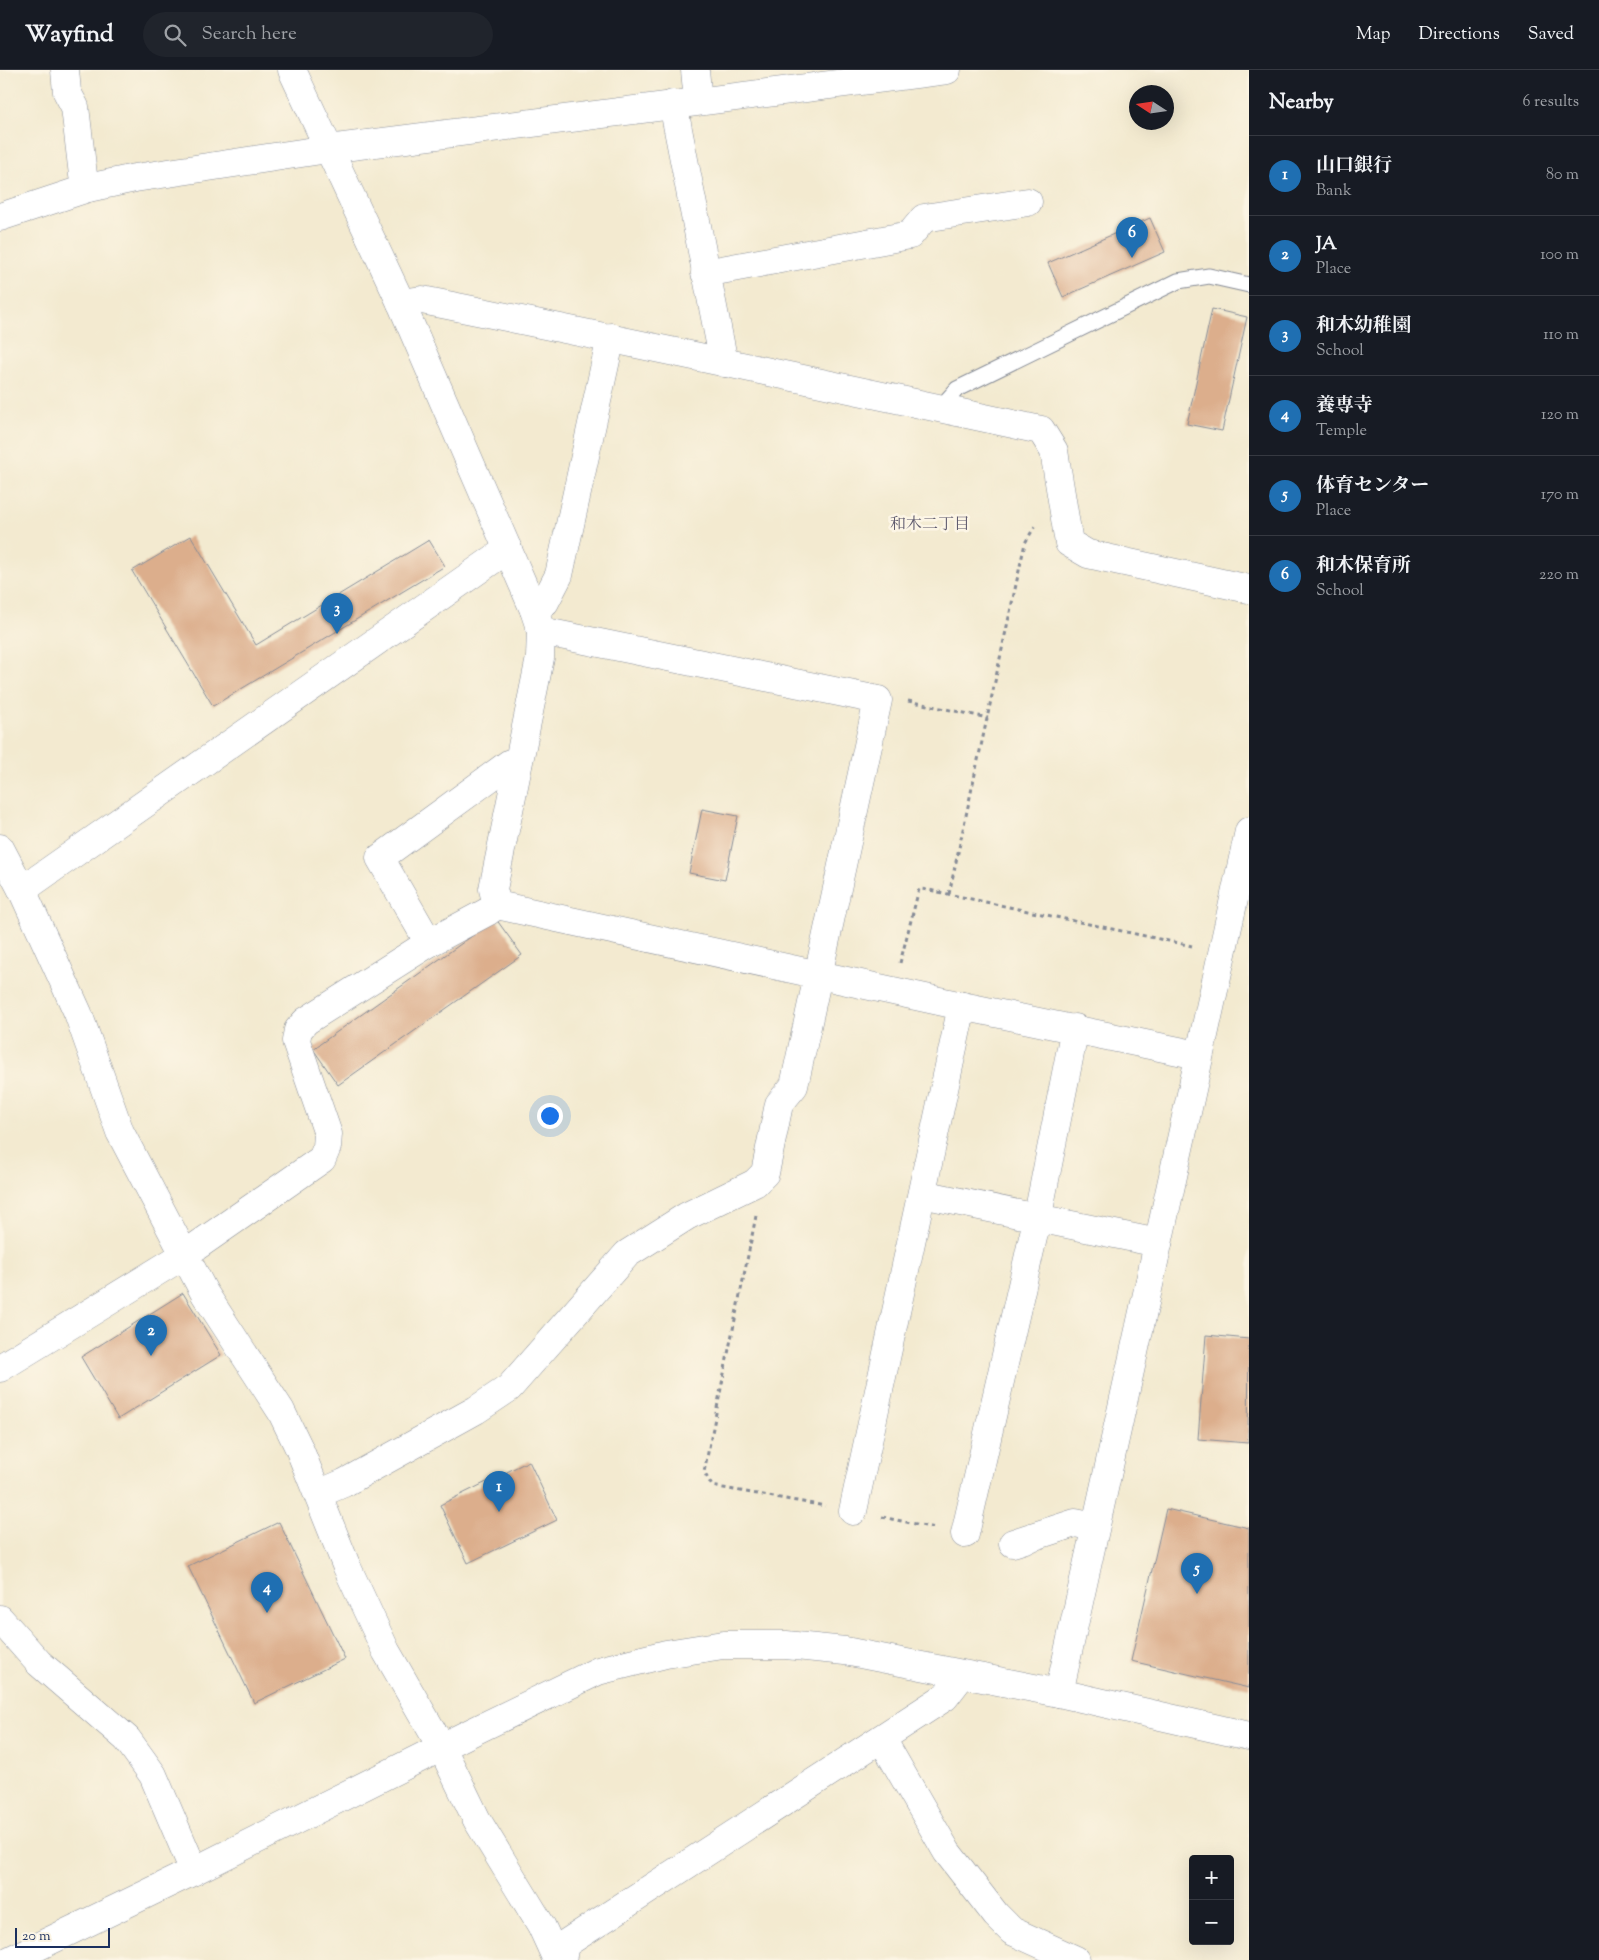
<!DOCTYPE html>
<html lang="en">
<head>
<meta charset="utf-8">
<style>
	body { margin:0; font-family:"Sorts Mill Goudy","Noto Serif JP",serif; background:#20242c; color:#f1f3f6 }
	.controls { position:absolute; right:15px; bottom:15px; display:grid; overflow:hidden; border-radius:5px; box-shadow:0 5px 20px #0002 }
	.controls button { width:45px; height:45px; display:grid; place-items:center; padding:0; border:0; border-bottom:1px solid #363941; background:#171b24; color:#f1f3f6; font:25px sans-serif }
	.compass { position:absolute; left:1129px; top:15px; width:45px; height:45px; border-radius:50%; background:#171b24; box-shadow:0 5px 20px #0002; rotate:282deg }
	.scale { position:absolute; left:15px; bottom:12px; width:95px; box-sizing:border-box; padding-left:5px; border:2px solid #1b2f5e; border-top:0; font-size:14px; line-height:18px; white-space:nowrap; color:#1b2f5e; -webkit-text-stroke:4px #fcf5e5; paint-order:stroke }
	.you { position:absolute; left:549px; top:1045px; width:18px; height:18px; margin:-12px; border:4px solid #fff; border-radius:50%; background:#1a73e8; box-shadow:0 0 0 8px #1a73e833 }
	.badge { display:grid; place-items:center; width:32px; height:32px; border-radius:50%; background:#1f6fb2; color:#fff; font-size:16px; font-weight:700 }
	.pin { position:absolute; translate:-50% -41px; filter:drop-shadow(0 1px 2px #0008) }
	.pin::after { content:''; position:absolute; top:26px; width:18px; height:15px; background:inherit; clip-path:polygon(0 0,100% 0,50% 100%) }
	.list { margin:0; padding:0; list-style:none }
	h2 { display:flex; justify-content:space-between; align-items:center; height:65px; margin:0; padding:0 20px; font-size:21px }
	h2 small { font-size:16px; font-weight:400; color:#9ea1a6 }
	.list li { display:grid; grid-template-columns:32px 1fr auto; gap:15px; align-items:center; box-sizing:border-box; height:80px; padding:0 20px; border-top:1px solid #363941 }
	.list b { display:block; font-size:19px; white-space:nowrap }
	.list p { margin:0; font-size:16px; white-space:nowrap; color:#9ea1a6 }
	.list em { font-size:16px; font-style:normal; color:#9ea1a6 }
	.icon { flex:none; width:28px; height:28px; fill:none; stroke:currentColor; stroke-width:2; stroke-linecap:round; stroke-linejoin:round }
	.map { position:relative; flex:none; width:1249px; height:1890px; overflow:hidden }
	header { display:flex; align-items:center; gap:30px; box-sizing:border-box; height:70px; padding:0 25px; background:#171b24; border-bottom:1px solid #363941 }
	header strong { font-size:24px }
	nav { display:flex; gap:28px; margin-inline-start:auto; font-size:18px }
	.search { width:350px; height:45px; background:#20242c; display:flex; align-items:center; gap:12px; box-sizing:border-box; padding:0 18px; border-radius:28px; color:#9ea1a6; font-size:19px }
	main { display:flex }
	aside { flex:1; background:#171b24 }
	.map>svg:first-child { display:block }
	.building { fill:#dcae8c }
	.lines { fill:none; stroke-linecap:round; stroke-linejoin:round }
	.service-casing { stroke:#878c97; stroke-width:17 }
	.minor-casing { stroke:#878c97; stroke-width:29 }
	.tertiary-casing { stroke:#878c97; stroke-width:29 }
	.path { stroke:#878c97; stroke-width:3; stroke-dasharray:4 4; stroke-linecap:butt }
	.service { stroke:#fff; stroke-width:15 }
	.minor { stroke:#fff; stroke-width:28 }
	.tertiary { stroke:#fff; stroke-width:28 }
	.labels { text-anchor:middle; stroke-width:5; stroke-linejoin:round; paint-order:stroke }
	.neighbourhood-label { font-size:16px; fill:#5f5b6e; stroke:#fcf5e5 }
</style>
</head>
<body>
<header>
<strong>Wayfind</strong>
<div class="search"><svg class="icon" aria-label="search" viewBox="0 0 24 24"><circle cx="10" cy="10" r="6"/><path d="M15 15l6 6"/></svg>Search here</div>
<nav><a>Map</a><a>Directions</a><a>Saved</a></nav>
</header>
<main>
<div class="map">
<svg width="1249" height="1890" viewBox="0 0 1249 1890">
	<rect width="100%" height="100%" fill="#fcf5e5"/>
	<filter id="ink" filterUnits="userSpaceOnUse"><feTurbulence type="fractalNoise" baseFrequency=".02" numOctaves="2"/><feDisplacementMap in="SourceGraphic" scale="10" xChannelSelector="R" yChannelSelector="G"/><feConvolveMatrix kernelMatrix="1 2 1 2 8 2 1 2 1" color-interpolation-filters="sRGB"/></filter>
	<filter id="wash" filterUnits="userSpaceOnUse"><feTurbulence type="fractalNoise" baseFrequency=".0096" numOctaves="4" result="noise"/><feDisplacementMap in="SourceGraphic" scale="20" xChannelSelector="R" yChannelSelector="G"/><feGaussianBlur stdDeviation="1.12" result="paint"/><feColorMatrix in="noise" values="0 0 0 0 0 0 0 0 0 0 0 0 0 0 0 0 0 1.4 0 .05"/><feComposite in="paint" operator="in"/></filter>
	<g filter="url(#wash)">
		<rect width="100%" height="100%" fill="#f3ead0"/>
		<g id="blocks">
			<g class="building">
				<path d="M1150,148l15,34 -102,45 -15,-34z"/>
				<path d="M1212,239l35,8 -25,114 -35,-7z"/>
				<path d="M191,466l65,109 173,-105 16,26 -232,140 -81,-135z"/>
				<path d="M702,739l36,7 -13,64 -36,-7z"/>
				<path d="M496,849l26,36 -184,130 -25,-36z"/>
				<path d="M183,1223l38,62 -103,64 -37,-62z"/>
				<path d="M1206,1265l43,4 -1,104 -50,-4z"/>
				<path d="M529,1391l28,59 -89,43 -28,-58z"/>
				<path d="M1166,1439l83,19v160l-118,-27z"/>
				<path d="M279,1452l66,137 -91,44 -66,-137z"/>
			</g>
		</g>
	</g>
	<g filter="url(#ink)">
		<use href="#blocks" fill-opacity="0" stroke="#878c97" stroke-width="1"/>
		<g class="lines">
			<g class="service-casing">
				<path id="service" d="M939,339l18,-20 221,-108 31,-5 40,9"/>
			</g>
			<g class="minor-casing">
				<g id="minor">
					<path d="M65,0l2,22 8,15 8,68 5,13"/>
					<path d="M292,0l109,233 133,307 7,21 -1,27 -47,231 4,16 465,101 236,49"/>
					<path d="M695,0l3,31"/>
					<path d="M673,34l51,259"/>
					<path d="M0,147l88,-29 47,-10 193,-29 619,-79"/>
					<path d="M705,203l205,-38 14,-17 104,-16"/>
					<path d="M401,233l21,-3c207,41 413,86 619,130l13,21 15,92 19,11 161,35"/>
					<path d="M534,540l11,-8 14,-27 52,-238"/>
					<path d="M0,778l22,42 56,123 42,119 85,162 76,117 18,37 47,117 40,86 56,97 35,72 64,105 16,35"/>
					<path d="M22,820l486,-341"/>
					<path d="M497,835l-10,7 -58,31 -49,-85 130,-95 8,1"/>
					<path d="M922,1124l236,49"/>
					<path d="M0,1298l184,-113 138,-96 5,-12 1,-13 -32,-93 2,-11 8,-9 123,-78"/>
					<path d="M318,1424l26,-11 132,-73 33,-22 118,-134 60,-38 68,-33 10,-10 14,-69 15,-18 84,-386 -337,-69"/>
					<path d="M853,1441l109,-505"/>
					<path d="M965,1464l72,-314 38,-192"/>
					<path d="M1013,1473l62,-20 20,4"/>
					<path d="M0,1549l39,44 88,76 26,36 41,96"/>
					<path d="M1059,1623l190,-862"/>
					<path d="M882,1669l65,113 49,63 16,16 64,29"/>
					<path d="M562,1890l3,-16 380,-247 17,-22"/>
				</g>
			</g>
			<g class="tertiary-casing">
				<path id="tertiary" d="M10,1890l184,-89 274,-137 130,-63 68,-17 57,-9h63l59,6 214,42 190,43"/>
			</g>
			<g class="path">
				<path d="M908,631l80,17"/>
				<path d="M949,824l76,-351 10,-17"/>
				<path d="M900,893l19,-74 10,1 263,56"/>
				<path d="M756,1146l-52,256 8,14 113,20"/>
				<path d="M882,1447l53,11"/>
			</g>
			<use href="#service" class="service"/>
			<use href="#minor" class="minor"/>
			<use href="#tertiary" class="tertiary"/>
		</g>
	</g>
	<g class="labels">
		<g class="neighbourhood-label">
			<text x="930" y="459">和木二丁目</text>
		</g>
	</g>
</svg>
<div class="controls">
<button>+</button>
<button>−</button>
</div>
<svg class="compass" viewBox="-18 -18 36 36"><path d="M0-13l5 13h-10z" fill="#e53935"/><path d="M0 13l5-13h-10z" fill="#9ea1a6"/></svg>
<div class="scale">20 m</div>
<div class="you"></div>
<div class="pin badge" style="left:499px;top:1442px">1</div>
<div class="pin badge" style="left:151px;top:1286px">2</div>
<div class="pin badge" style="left:337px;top:564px">3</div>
<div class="pin badge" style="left:267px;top:1543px">4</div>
<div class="pin badge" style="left:1197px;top:1524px">5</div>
<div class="pin badge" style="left:1132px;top:188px">6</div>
</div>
<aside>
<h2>Nearby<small>6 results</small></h2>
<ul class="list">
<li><span class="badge">1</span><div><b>山口銀行</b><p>Bank</p></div><em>80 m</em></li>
<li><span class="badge">2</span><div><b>JA</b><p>Place</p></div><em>100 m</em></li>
<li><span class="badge">3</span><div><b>和木幼稚園</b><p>School</p></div><em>110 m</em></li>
<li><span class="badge">4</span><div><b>養専寺</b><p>Temple</p></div><em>120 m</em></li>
<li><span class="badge">5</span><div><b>体育センター</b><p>Place</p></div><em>170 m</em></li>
<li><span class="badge">6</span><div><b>和木保育所</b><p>School</p></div><em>220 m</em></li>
</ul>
</aside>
</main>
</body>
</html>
